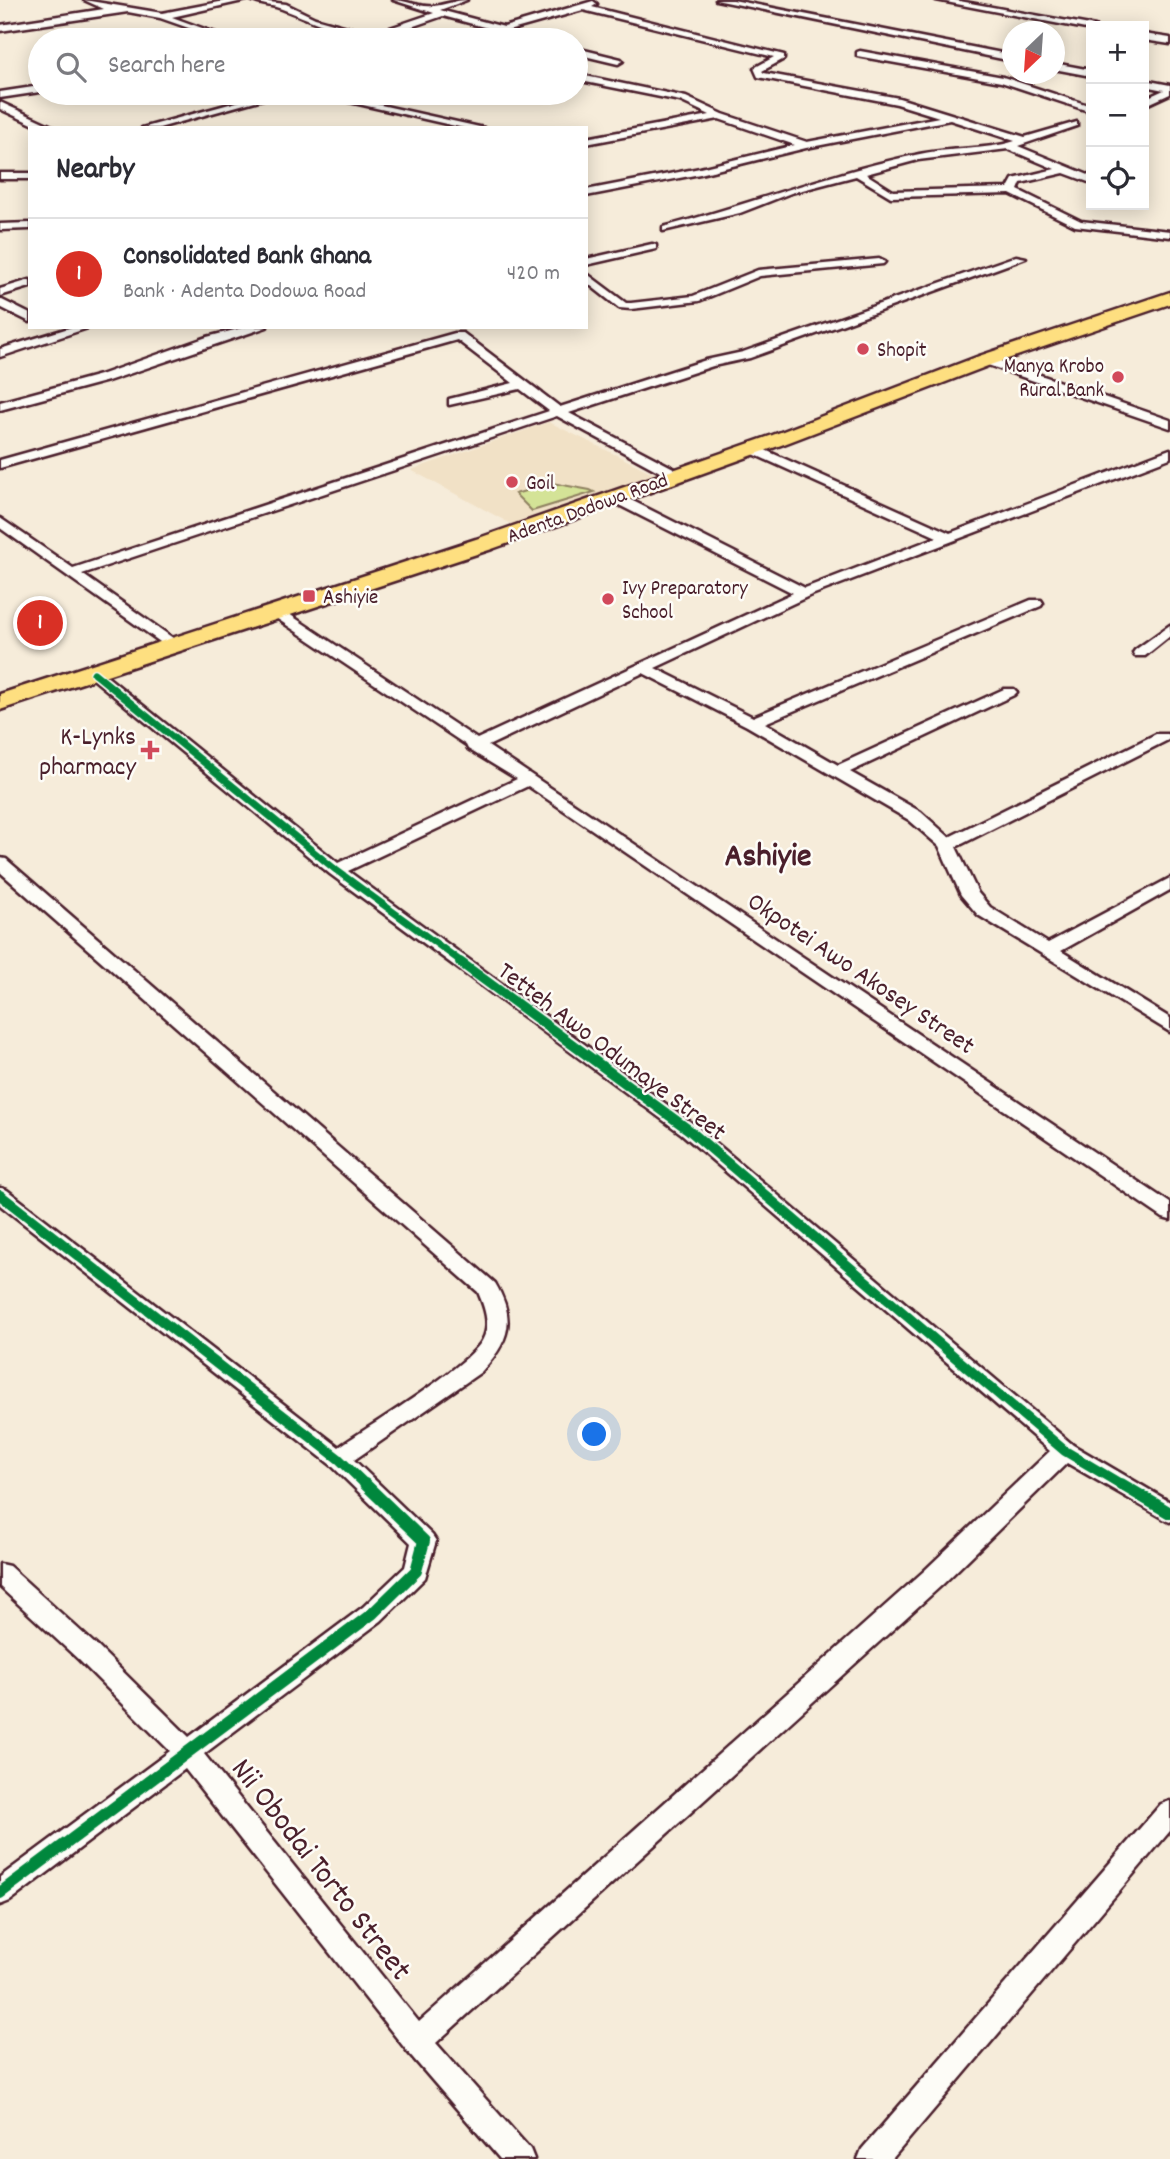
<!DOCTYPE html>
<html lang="en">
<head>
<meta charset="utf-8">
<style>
	body { margin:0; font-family:Dekko,sans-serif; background:#f7f7f7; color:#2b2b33 }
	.controls { position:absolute; right:21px; top:21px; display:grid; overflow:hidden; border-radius:0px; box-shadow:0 4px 18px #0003 }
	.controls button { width:63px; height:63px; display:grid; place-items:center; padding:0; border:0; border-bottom:2px solid #e1e1e2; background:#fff; color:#2b2b33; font:35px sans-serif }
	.compass { position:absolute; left:1002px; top:21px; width:63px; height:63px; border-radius:50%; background:#fff; box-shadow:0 4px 18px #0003; rotate:205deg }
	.you { position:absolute; left:595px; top:1435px; width:24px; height:24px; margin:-18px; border:5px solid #fff; border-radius:50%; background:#1a73e8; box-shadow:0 0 0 10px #1a73e833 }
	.badge { display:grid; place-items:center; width:46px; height:46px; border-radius:50%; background:#d93025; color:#fff; font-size:23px; font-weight:700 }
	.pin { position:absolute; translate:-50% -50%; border:4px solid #fff; box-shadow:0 2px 7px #0006 }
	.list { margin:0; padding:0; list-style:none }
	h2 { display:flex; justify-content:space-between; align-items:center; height:91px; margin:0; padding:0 28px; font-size:30px }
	h2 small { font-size:23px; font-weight:400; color:#7c7c81 }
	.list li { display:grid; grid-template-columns:46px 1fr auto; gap:21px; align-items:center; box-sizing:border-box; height:112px; padding:0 28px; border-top:2px solid #e1e1e2 }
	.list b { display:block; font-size:26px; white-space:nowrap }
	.list p { margin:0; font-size:23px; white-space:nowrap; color:#7c7c81 }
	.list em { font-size:23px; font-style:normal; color:#7c7c81 }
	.icon { flex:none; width:38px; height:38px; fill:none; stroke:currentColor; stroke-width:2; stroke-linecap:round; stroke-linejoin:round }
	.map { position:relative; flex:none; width:1170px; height:2159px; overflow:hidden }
	.search { position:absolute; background:#fff; box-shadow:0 4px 18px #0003; left:28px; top:28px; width:560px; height:77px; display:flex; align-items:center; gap:18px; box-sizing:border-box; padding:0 24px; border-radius:38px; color:#7c7c81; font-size:26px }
	.panel { position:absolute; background:#fff; box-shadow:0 4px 18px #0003; left:28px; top:126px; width:560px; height:203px; border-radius:0px }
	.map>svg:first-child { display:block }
	.built { fill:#f1e1c6 }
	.green { fill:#d4e397; stroke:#8f8161; stroke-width:2 }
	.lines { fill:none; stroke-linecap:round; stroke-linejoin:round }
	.minor-casing { stroke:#4a1f2b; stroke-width:5 }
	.primary-casing { stroke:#4a1f2b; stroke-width:5 }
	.minor { fill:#fdfcf7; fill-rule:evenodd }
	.primary { fill:#fedf80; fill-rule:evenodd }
	.cycleway-far2-casing { stroke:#fdfcf7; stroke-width:10 }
	.cycleway-far1-casing { stroke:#fdfcf7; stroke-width:14 }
	.cycleway-casing { stroke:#fdfcf7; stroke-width:17 }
	.cycleway-far2 { stroke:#00873e; stroke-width:7 }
	.cycleway-far1 { stroke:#00873e; stroke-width:10 }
	.cycleway { stroke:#00873e; stroke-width:12 }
	.poi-dot { fill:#d1495b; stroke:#fdfcf7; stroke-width:2.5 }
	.labels { text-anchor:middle; stroke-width:5; stroke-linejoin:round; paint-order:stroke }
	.far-poi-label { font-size:21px; fill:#4a1f2b; stroke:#fdfcf7; text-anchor:start }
	.far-street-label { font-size:21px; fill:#4a1f2b; stroke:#fdfcf7 }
	.poi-label { font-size:26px; fill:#4a1f2b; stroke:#fdfcf7; text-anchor:end }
	.street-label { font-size:26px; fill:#4a1f2b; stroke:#fdfcf7 }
	.near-street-label { font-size:32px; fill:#4a1f2b; stroke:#fdfcf7 }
	.district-label { font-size:33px; font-weight:bold; fill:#4a1f2b; stroke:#fdfcf7 }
</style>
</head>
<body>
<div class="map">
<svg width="1170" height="2159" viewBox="0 0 1170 2159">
	<rect width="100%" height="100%" fill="#f6ecda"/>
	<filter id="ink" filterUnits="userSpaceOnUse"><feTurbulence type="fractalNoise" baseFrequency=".0143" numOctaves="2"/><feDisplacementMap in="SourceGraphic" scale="14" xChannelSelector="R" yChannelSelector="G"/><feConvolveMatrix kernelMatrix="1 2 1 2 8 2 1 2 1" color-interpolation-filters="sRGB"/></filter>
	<g filter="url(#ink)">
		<path class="built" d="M549,422l106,52 -142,51 -102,-55z"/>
		<path class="green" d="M552,483l38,7 4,2 -62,19 -17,-17z"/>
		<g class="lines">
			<g class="minor-casing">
				<g id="minor">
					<path d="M84,0l78,13 68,-13h17l-75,17 63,23h-12l-63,-22 -32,-6 -128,19v-6l104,-16z"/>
					<path d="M251,0l35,4 29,14 57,16 62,-21 -41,-13c13,0 28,8 40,6 12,-1 22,-6 34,-6l-27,10 64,17 89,-26 4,3 -5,3 192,48v4l-22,12 2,2 135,25 126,39 52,-15v4l-59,20 73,30v7l-27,-10 -43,10 -3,7 63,31 89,10v6l-95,-11 -65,-32 -119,3 -35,-21 -65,17 -51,20 -77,18v-4c85,-22 166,-54 252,-72 33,-8 69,-4 100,-14l-65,-21 -144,28 -106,26 -114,22v-6l114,-22 95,-23 -76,-26 -133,25v-6l124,-23 -30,-14 -104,-21v-6l110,23 37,17 84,28 132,-25 -42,-13 -139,-27 -4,-9 20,-11 -191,-47 -75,21 28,9c-12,0 -23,-4 -35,-5 -11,-1 -23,5 -35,5l29,-10 -52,-14 -61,21 6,3c-36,0 -72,-18 -106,-31 -10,-4 -22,-4 -31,-9zM1008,149l47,20 -42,10 -5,9 -115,3 -27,-17 52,-14z"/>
					<path d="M716,0h17l279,55v6z"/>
					<path d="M936,0h18l141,26h-4v4z"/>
					<path d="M1144,34l26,4v6l-26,-4z"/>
					<path d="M576,48l45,11 2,2 -5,3 -42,-10z"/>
					<path d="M860,51l143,26 88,29v6l-90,-30 -144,-26v-4z"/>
					<path d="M1054,63l37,7v6l-37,-7z"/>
					<path d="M1144,80l26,5v9l-26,12v-7l20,-9 -20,-4z"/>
					<path d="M40,86v6l-40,6v-6z"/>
					<path d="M269,93h15l-125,35h-17z"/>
					<path d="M310,93h17l157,35h-20z"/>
					<path d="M0,102l52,24 2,2h-13l-41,-19z"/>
					<rect x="0" y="173" width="30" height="6"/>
					<path d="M30,223v6l-30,1v-6z"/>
					<path d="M652,244l4,1v4l-70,16v-6z"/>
					<path d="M1016,256l10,2 -276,100 -37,8 -144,47 112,59v6h-10l-114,-62 -475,158 98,69 2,3 -2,3h-10l-170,-121v-10l73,50 476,-157 -29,-22 -71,16v-6l64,-16 -56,-43 -457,128v-8l455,-127h8l97,74 146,-47 37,-8z"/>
					<path d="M879,259l6,3 -2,2 -123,12 -61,25 -68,8 -12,-1 -33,-26v-9l40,30h5l62,-7 65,-26z"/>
					<path d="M30,280v7l-30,9v-7z"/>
					<path d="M0,299l30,15v8l-30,-15z"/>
					<path d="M72,327h19l-91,30v-8z"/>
					<path d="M246,327h21l-159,54 -108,29v-8l100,-27 107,-38z"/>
					<path d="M986,356l184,64v8l-188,-65v-6z"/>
					<path d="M754,445l196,88 220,-84v9l-361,138 -154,72 98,49 278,-117h10l2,3 -2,3 -276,117 73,42 166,-76h10l3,3 -3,3 -164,77 71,40 28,25 207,-103h12l2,3 -2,3 -212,107 22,46 12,14 58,36 122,-65v12l-109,61 109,67v14l-192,-117 -17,-20 -22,-49 -30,-26 -162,-94 -104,-53 -155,73 682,457v17l-7,-2 -635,-432 -180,85 348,255 377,319 97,57v20l-103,-59 -125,122 -506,458 94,106 4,10h-34l-93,-108 -222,-282 -175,132 -10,4v-28l170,-126 -91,-91 -79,-73v-23l9,2 88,80 92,91 174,-130 42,-40 6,-24 -80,-78 -331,-260v-17l7,2 332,257c30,-21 131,-81 144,-108 8,-15 1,-33 -5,-47l-478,-420v-14l6,1 489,424c22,37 14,59 -14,89l-127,88 78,75 4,6 -11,37 -44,43 -177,133 215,268 505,-451 126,-120 -368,-317 -352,-260 -244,-201 3,-3h10l239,193 179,-84 -49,-30 -2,-4 -193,-129 -2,-3 2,-3h10l194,129 316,-146 -184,-93v-6h10l186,94 132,-51 -188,-85 -1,-3z"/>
					<path d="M1170,625v11l-25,20h-10l-2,-3 2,-3z"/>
					<path d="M1170,1801v30l-278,328h-34l4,-10 299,-345z"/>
				</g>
			</g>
			<g class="primary-casing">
				<path id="primary" d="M1170,292v12l-177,60 -209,80 -292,105 -492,161v-16l476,-155 294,-103 209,-80z"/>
			</g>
			<use href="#minor" class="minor"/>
			<use href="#primary" class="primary"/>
			<g class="cycleway-far2-casing">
				<path id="cycleway-far2" d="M94,673l242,197 127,93"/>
			</g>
			<g class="cycleway-far1-casing">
				<g id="cycleway-far1">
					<path d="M460,962l229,168 376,321 59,35"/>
					<path d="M0,1195l339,264 28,27"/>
				</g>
			</g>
			<g class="cycleway-casing">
				<g id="cycleway">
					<path d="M1121,1484l49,29"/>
					<path d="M0,1893l372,-279 44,-43 8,-30 -59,-57"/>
				</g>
			</g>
			<use href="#cycleway-far2" class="cycleway-far2"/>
			<use href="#cycleway-far1" class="cycleway-far1"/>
			<use href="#cycleway" class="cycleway"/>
		</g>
	</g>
	<g class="poi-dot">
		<circle cx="863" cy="349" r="7"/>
		<circle cx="1118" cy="377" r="7"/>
		<circle cx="512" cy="482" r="7"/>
		<rect x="302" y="589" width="14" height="14" rx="3.5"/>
		<circle cx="608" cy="599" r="7"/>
		<path d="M146.5 739.5h7v7h7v7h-7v7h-7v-7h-7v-7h7z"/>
	</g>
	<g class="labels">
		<g class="far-poi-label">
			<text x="877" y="356">Shopit</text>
			<text x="1104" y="372" text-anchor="end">Manya Krobo<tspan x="1104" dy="24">Rural Bank</tspan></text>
			<text x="526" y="489">Goil</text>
			<text x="622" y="594">Ivy Preparatory<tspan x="622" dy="24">School</tspan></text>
			<text x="323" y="603">Ashiyie</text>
		</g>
		<g class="far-street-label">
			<text transform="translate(587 507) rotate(-20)" y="7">Adenta Dodowa Road</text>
		</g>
		<g class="poi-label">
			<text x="136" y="744">K-Lynks<tspan x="136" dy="30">pharmacy</tspan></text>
		</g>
		<g class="street-label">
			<text transform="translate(862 972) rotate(34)" y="9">Okpotei Awo Akosey Street</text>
			<text transform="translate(613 1050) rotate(37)" y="9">Tetteh Awo Odumaye Street</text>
		</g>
		<g class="near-street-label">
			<text transform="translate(323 1868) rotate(52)" y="11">Nii Obodai Torto Street</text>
		</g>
		<g class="district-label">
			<text x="768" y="865">Ashiyie</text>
		</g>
	</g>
</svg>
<div class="controls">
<button>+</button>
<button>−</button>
<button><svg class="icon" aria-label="locate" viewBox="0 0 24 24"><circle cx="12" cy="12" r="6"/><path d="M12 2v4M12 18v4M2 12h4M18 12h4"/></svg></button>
</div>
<svg class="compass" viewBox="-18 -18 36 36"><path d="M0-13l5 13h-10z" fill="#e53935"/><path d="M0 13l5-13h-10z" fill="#7c7c81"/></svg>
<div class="you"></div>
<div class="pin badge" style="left:40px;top:623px">1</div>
<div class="search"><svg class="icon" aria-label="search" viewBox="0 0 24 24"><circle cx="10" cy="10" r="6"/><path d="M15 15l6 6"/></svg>Search here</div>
<section class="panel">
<h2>Nearby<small></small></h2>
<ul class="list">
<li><span class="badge">1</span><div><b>Consolidated Bank Ghana</b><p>Bank · Adenta Dodowa Road</p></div><em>420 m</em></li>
</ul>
</section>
</div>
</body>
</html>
